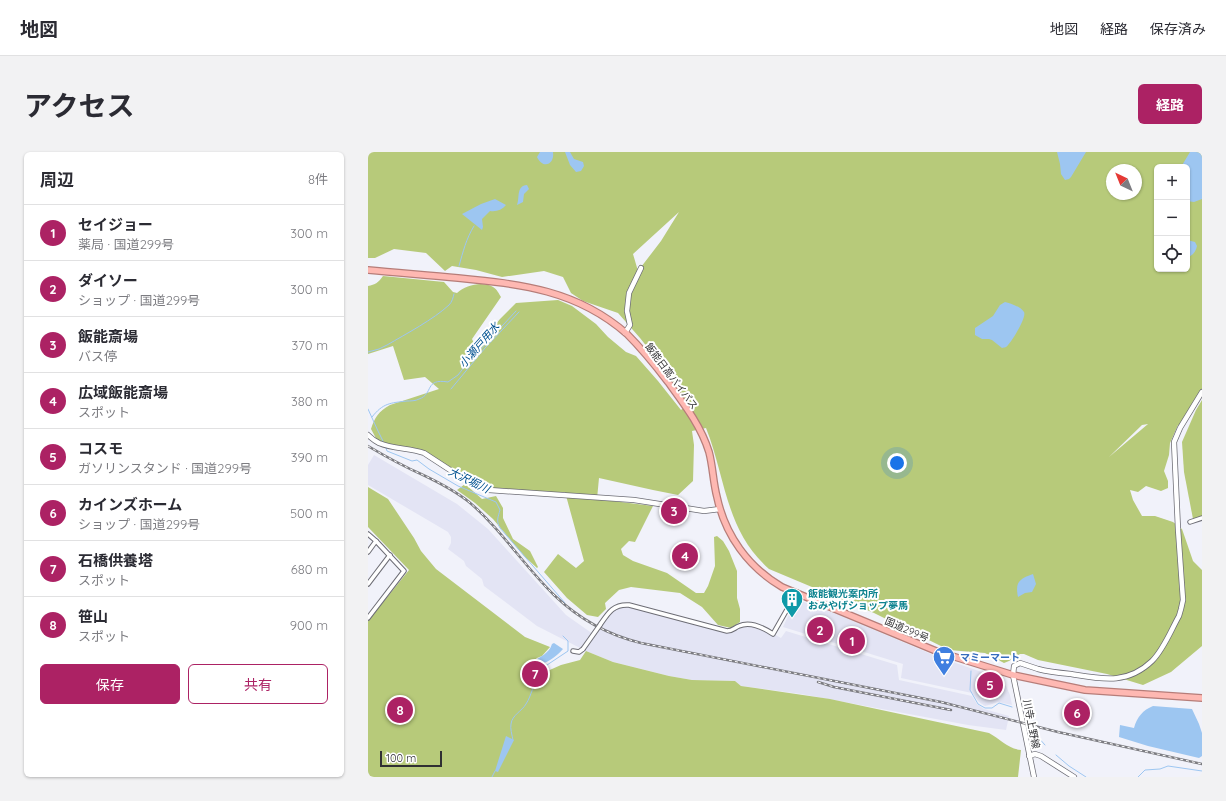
<!DOCTYPE html>
<html lang="ja">
<head>
<meta charset="utf-8">
<style>
	body { margin:0; font-family:Quicksand,"Noto Sans JP",sans-serif; background:#f2f2f3; color:#2b2b33 }
	.controls { position:absolute; right:12px; top:12px; display:grid; overflow:hidden; border-radius:6px; box-shadow:0 1px 3px #0004 }
	.controls button { width:36px; height:36px; display:grid; place-items:center; padding:0; border:0; border-bottom:1px solid #e1e1e2; background:#fff; color:#2b2b33; font:20px sans-serif }
	.compass { position:absolute; left:738px; top:12px; width:36px; height:36px; border-radius:50%; background:#fff; box-shadow:0 1px 3px #0004; rotate:317deg }
	.scale { position:absolute; left:12px; bottom:10px; width:62px; box-sizing:border-box; padding-left:4px; border:2px solid #303033; border-top:0; font-size:11px; line-height:14px; white-space:nowrap; color:#303033; -webkit-text-stroke:3px #fff; paint-order:stroke }
	.you { position:absolute; left:529px; top:311px; width:14px; height:14px; margin:-10px; border:3px solid #fff; border-radius:50%; background:#1a73e8; box-shadow:0 0 0 6px #1a73e833 }
	.badge { display:grid; place-items:center; width:26px; height:26px; border-radius:50%; background:#ac2264; color:#fff; font-size:13px; font-weight:700 }
	.pin { position:absolute; translate:-50% -50%; border:2px solid #fff; box-shadow:0 1px 4px #0006 }
	.list { margin:0; padding:0; list-style:none }
	h2 { display:flex; justify-content:space-between; align-items:center; height:52px; margin:0; padding:0 16px; font-size:17px }
	h2 small { font-size:13px; font-weight:400; color:#7c7c81 }
	.list li { display:grid; grid-template-columns:26px 1fr auto; gap:12px; align-items:center; box-sizing:border-box; height:56px; padding:0 16px; border-top:1px solid #e1e1e2 }
	.list b { display:block; font-size:15px; white-space:nowrap }
	.list p { margin:0; font-size:13px; white-space:nowrap; color:#7c7c81 }
	.list em { font-size:13px; font-style:normal; color:#7c7c81 }
	.actions { display:flex; gap:8px; padding:12px 16px }
	.actions a { flex:1; padding:9px 0; border:1px solid #ac2264; border-radius:6px; text-align:center; font-size:14px; color:#ac2264 }
	.actions .main { background:#ac2264; color:#fff }
	.icon { flex:none; width:22px; height:22px; fill:none; stroke:currentColor; stroke-width:2; stroke-linecap:round; stroke-linejoin:round }
	.map { position:relative; flex:none; width:834px; height:625px; overflow:hidden; border-radius:6px }
	header { display:flex; align-items:center; gap:24px; box-sizing:border-box; height:56px; padding:0 20px; background:#fff; border-bottom:1px solid #e1e1e2 }
	header strong { font-size:19px }
	nav { display:flex; gap:22px; margin-inline-start:auto; font-size:14px }
	.intro { display:flex; align-items:center; justify-content:space-between; box-sizing:border-box; height:96px; padding:0 24px }
	h1 { margin:0; font-size:28px }
	.button { padding:10px 18px; border-radius:6px; background:#ac2264; color:#fff; font-size:14px; font-weight:700 }
	main { display:flex; gap:24px; padding:0 24px }
	aside { flex:1; background:#fff; border-radius:6px; box-shadow:0 1px 3px #0004 }
	.map>svg:first-child { display:block }
	.built { fill:#e3e4f4 }
	.green { fill:#b7ca7a; fill-rule:evenodd }
	.water { fill:#9dc6f1 }
	.lines { fill:none; stroke-linecap:round; stroke-linejoin:round }
	.stream { stroke:#9dc6f1; stroke-width:1 }
	.minor-casing { stroke:#6d6d75; stroke-width:5.5 }
	.tertiary-casing { stroke:#6d6d75; stroke-width:6 }
	.trunk-casing { stroke:#b67d79; stroke-width:8 }
	.minor { stroke:#fff; stroke-width:3.5 }
	.tertiary { stroke:#fff; stroke-width:4.5 }
	.trunk { stroke:#feb8b2; stroke-width:5.5 }
	.rail-casing { stroke:#7c7c81; stroke-width:2.5 }
	.rail { stroke:#fff; stroke-width:1; stroke-dasharray:3; stroke-linecap:butt }
	.minor-bridge-casing { stroke:#6d6d75; stroke-width:5.5; stroke-linecap:butt }
	.minor-bridge { stroke:#fff; stroke-width:3.5 }
	.labels { text-anchor:middle; stroke-width:4; stroke-linejoin:round; paint-order:stroke }
	.street-label { font-size:10px; fill:#303033; stroke:#fff }
	.culture-label { font-size:10px; font-weight:bold; fill:#0d838f; stroke:#fff; text-anchor:start }
	.shop-label { font-size:10px; font-weight:bold; fill:#366cbe; stroke:#fff; text-anchor:start }
	.water-label { font-size:11px; font-style:italic; fill:#005190; stroke:#fff }
</style>
</head>
<body>
<header>
<strong>地図</strong>
<nav><a>地図</a><a>経路</a><a>保存済み</a></nav>
</header>
<div class="intro"><h1>アクセス</h1><a class="button">経路</a></div>
<main>
<aside>
<h2>周辺<small>8件</small></h2>
<ul class="list">
<li><span class="badge">1</span><div><b>セイジョー</b><p>薬局 · 国道299号</p></div><em>300 m</em></li>
<li><span class="badge">2</span><div><b>ダイソー</b><p>ショップ · 国道299号</p></div><em>300 m</em></li>
<li><span class="badge">3</span><div><b>飯能斎場</b><p>バス停</p></div><em>370 m</em></li>
<li><span class="badge">4</span><div><b>広域飯能斎場</b><p>スポット</p></div><em>380 m</em></li>
<li><span class="badge">5</span><div><b>コスモ</b><p>ガソリンスタンド · 国道299号</p></div><em>390 m</em></li>
<li><span class="badge">6</span><div><b>カインズホーム</b><p>ショップ · 国道299号</p></div><em>500 m</em></li>
<li><span class="badge">7</span><div><b>石橋供養塔</b><p>スポット</p></div><em>680 m</em></li>
<li><span class="badge">8</span><div><b>笹山</b><p>スポット</p></div><em>900 m</em></li>
</ul>
<div class="actions"><a class="main">保存</a><a>共有</a></div>
</aside>
<div class="map">
<svg width="834" height="625" viewBox="0 0 834 625">
	<rect width="100%" height="100%" fill="#f1f2fa"/>
	<g class="built">
		<path d="M6,303l83,49 31,25 78,86 27,19 16,-22 15,-7 103,26 13,-6 21,2 20,11 5,-7 111,34 2,15 73,16 5,8 7,5 25,7 -3,14 -38,-5 -167,-31 -60,-8 -6,-5 -43,-1 -23,-4 -56,-14 -27,-11 -49,-25 -53,-40 -2,-7 -16,-13 -2,-5 -16,-12 3,-6v-6l-3,-5 -80,-47v-20z"/>
		<path d="M428,447l45,17 95,40 57,20 8,5 5,5 4,9 2,10 -14,-3 -6,2 -7,2 -6,-4 -7,-9 -71,-15 2,-14 -120,-37z"/>
	</g>
	<g class="green">
		<path d="M0,0h834v242l-20,31h-4l-8,18 -1,12 -5,16 4,10v7l-7,3 -15,-5 -8,6 -8,-2 3,10 9,16h13l18,6 9,7 11,32 9,9v76l-31,26 -28,13 -36,-11 -69,-14 -14,-6h-4l-11,7 -5,2 -19,-10 -36,-3 -75,-37 -105,-44c-44,-39 -43,-91 -63,-141l-14,3 2,14 -1,36 -15,14 -25,-5 -54,-12 -2,21 56,7 -18,36 -6,-1 -8,8 2,6 10,6 34,12 29,20h8l4,-7 7,-20 -1,-29 3,-1 6,5 6,10 8,20v27l3,11v13l-9,6 -13,-3 -16,-18 -22,-14 -49,-6 -12,3 -14,13 1,6 -8,8 -11,-2 -20,-17 -23,-26 14,-18 18,14 8,-7 -19,-69 -23,2 -53,-4 -12,-4 -53,-33 -46,-11 -7,-13c4,-12 7,-17 19,-24l49,-16 -14,-12 -21,3 -11,-34 -25,8v-68c7,-1 11,-4 15,-10l61,6 9,10 4,1c9,-8 25,-12 36,-6 4,2 6,7 8,10l-29,42 4,9 24,-29 16,-16 42,-3 14,6 24,18 12,13 18,15 10,4 22,25 23,29 7,-6 -28,-41 -20,-25 -22,-25 -35,-12 -12,-8 -8,-16 -19,-6 -42,6 -26,-7 -24,-4 -7,5 -19,-18 -32,-4 -19,9h-7zM789,15h30v102h-30zM744,18h24v24h-24zM311,60l-18,29 -23,30 -5,-17zM780,272l-39,33 33,-32z"/>
		<path d="M834,248v116l-7,4 -2,-1 -9,-47 -2,-30 14,-32z"/>
		<path d="M97,332l17,15 14,-3 7,12v10l10,21 17,12 8,16 -1,1 -13,-12 -31,-37 -18,-16 -18,-13z"/>
		<path d="M0,335l20,12 26,39 7,13 15,18 89,68 25,10 -8,9 -5,2 -5,4 11,11 18,-8 19,-5 6,-9 27,11 56,14 23,4 43,1 6,5 89,13 159,34c11,6 19,16 32,17l-3,27h-650v-156l41,-51 -41,-43z"/>
	</g>
	<g class="water">
		<path d="M172,0h13c2,12 -10,18 -16,5z"/>
		<path d="M197,0h5l4,7 9,3 1,4 -3,5 -5,1 -6,-7z"/>
		<path d="M689,0h29l-15,25 -2,2 -4,1 -4,-6 -1,-10z"/>
		<path d="M822,0h12v47l-8,3 -7,-1v-34h-6z"/>
		<path d="M159,33l2,4 -5,5 -1,8 -6,3c3,-8 -1,-19 10,-20z"/>
		<path d="M127,47l11,6c-4,5 -10,7 -16,6l-8,8 1,8 -1,3 -20,-16 19,-10z"/>
		<path d="M819,88l8,2 2,4c-1,5 -4,10 -10,11z"/>
		<path d="M637,150c5,1 16,5 19,10 3,5 -12,29 -16,33 -2,3 -3,2 -6,3l-10,-8 -3,-1h-7l-7,-4v-7l18,-12 7,-11z"/>
		<path d="M665,422l3,10 -4,8 -7,1 -7,4c-3,-15 1,-18 15,-23z"/>
		<path d="M186,491l9,6c-8,9 -16,14 -28,17l-3,-3c8,-7 17,-9 20,-19z"/>
		<path d="M785,554l39,3 7,15 3,9v23l-3,2 -51,-12 -29,-9 1,-12 14,3c3,-11 9,-18 19,-22z"/>
		<path d="M138,584l8,4 -16,32 -3,-1z"/>
	</g>
	<g class="lines">
		<g class="stream">
			<path d="M91,114c4,-14 7,-27 15,-40"/>
			<path d="M0,200l11,-3 8,-4c19,-11 47,-26 62,-40 3,-3 4,-7 5,-11"/>
			<path d="M83,237l34,-41 34,-36"/>
			<path d="M0,257l10,22 5,10"/>
			<path d="M4,265c11,-14 18,-14 35,-16 3,0 9,0 12,-2 15,-5 5,-21 29,-17l10,-7 7,-9 51,-55"/>
			<path d="M18,296l1,3 25,10 5,-1 12,9 29,17 38,16 4,8c-2,7 -4,11 0,18l65,75"/>
			<path d="M603,519l-1,19 8,14 7,4h7l7,-5 13,4"/>
			<path d="M666,587l3,-3 8,9"/>
			<path d="M145,588c-1,-5 -3,-12 -2,-16 1,-9 11,-13 15,-20 6,-9 6,-20 15,-27l-3,-6 30,-20v-10l-5,-5"/>
			<path d="M688,603l13,11 17,11"/>
			<path d="M124,625l3,-6"/>
			<path d="M770,625l7,-7 15,-1 8,-3 34,5"/>
		</g>
		<g class="minor-casing">
			<g id="minor">
				<path d="M822,370l12,-4"/>
				<path d="M0,382l8,7 28,30 -36,47"/>
				<path d="M0,400l8,-11"/>
				<path d="M0,432l22,-29"/>
				<path d="M232,473c8,-12 13,-21 29,-20l98,26c6,0 7,-3 12,-5 11,-5 25,2 34,8l24,-42"/>
				<path d="M205,499l6,1 4,-3"/>
			</g>
		</g>
		<g class="tertiary-casing">
			<g id="tertiary">
				<path d="M257,181l5,-8 -3,-14 2,-18 12,-25"/>
				<path d="M0,283c3,3 7,6 11,8 14,6 31,5 45,10l43,28 22,9 145,10 70,11 16,-2"/>
				<path d="M661,604l6,-2 6,2 33,21"/>
				<path d="M666,625l-21,-102 1,-9 6,-3c6,2 12,4 18,6 11,3 22,4 33,5 31,5 56,11 81,-13 12,-12 19,-31 27,-45l2,-7 2,-9 -5,-71 -4,-87 6,-14 22,-36"/>
			</g>
		</g>
		<g class="trunk-casing">
			<path id="trunk" d="M0,118c30,3 60,5 90,8 63,6 119,12 169,56 15,15 28,31 41,48 16,22 33,44 41,70 4,15 4,30 8,45 8,38 31,70 65,90l154,64 77,24 72,15 117,8"/>
		</g>
		<use href="#minor" class="minor"/>
		<use href="#tertiary" class="tertiary"/>
		<use href="#trunk" class="trunk"/>
		<g class="rail-casing">
			<g id="rail">
				<path d="M0,294c17,10 35,20 53,28 17,8 33,16 48,28 32,27 55,64 85,93 25,24 54,40 87,48l300,59 117,30 144,32"/>
				<path d="M450,530l16,5 117,23"/>
			</g>
		</g>
		<use href="#rail" class="rail"/>
		<g class="minor-bridge-casing">
			<path id="minor-bridge" d="M215,497l17,-24"/>
		</g>
		<use href="#minor-bridge" class="minor-bridge"/>
	</g>
	<defs>
		<g id="building-pin" transform="scale(1.15)"><path d="M0 17L-7.5 6A9.5 9.5 0 1 1 7.5 6Z" fill="#0f9aa8" stroke="#fff"/><path d="M-4-6H4V6H1V3H-1V6H-4ZM-2.5-4.3h1.7v1.8h-1.7ZM.8-4.3h1.7v1.8H.8ZM-2.5-1h1.7V.8h-1.7ZM.8-1h1.7V.8H.8Z" fill="#fff"/></g>
		<g id="supermarket-pin" transform="scale(1.15)"><path d="M0 17L-7.5 6A9.5 9.5 0 1 1 7.5 6Z" fill="#3f7fe0" stroke="#fff"/><path d="M-6-5.5h2.5l.6 2H6L4.5 2H-2.5L-4.4-4H-6ZM-1.5 3.2a1.3 1.3 0 1 0 .1 0ZM3 3.2a1.3 1.3 0 1 0 .1 0Z" fill="#fff"/></g>
	</defs>
	<g fill-rule="evenodd">
		<use href="#building-pin" x="424" y="447"/>
		<use href="#supermarket-pin" x="576" y="505"/>
	</g>
	<g class="labels">
		<g class="street-label">
			<text transform="translate(304 224) rotate(53)" y="4">飯能日高バイパス</text>
			<text transform="translate(539 477) rotate(23)" y="4">国道299号</text>
			<text transform="translate(664 572) rotate(79)" y="4">川寺上野線</text>
		</g>
		<g class="culture-label">
			<text x="440" y="445">飯能観光案内所<tspan x="440" dy="12">おみやげショップ夢馬</tspan></text>
		</g>
		<g class="shop-label">
			<text x="592" y="509">マミーマート</text>
		</g>
		<g class="water-label">
			<text transform="translate(111 193) rotate(-49)" y="4">小瀬戸用水</text>
			<text transform="translate(101 328) rotate(26)" y="4">大沢堀川</text>
		</g>
	</g>
</svg>
<div class="controls">
<button>+</button>
<button>−</button>
<button><svg class="icon" aria-label="locate" viewBox="0 0 24 24"><circle cx="12" cy="12" r="6"/><path d="M12 2v4M12 18v4M2 12h4M18 12h4"/></svg></button>
</div>
<svg class="compass" viewBox="-18 -18 36 36"><path d="M0-13l5 13h-10z" fill="#e53935"/><path d="M0 13l5-13h-10z" fill="#7c7c81"/></svg>
<div class="scale">100 m</div>
<div class="you"></div>
<div class="pin badge" style="left:484px;top:489px">1</div>
<div class="pin badge" style="left:452px;top:478px">2</div>
<div class="pin badge" style="left:306px;top:359px">3</div>
<div class="pin badge" style="left:317px;top:404px">4</div>
<div class="pin badge" style="left:622px;top:533px">5</div>
<div class="pin badge" style="left:709px;top:561px">6</div>
<div class="pin badge" style="left:167px;top:522px">7</div>
<div class="pin badge" style="left:32px;top:558px">8</div>
</div>
</main>
</body>
</html>
